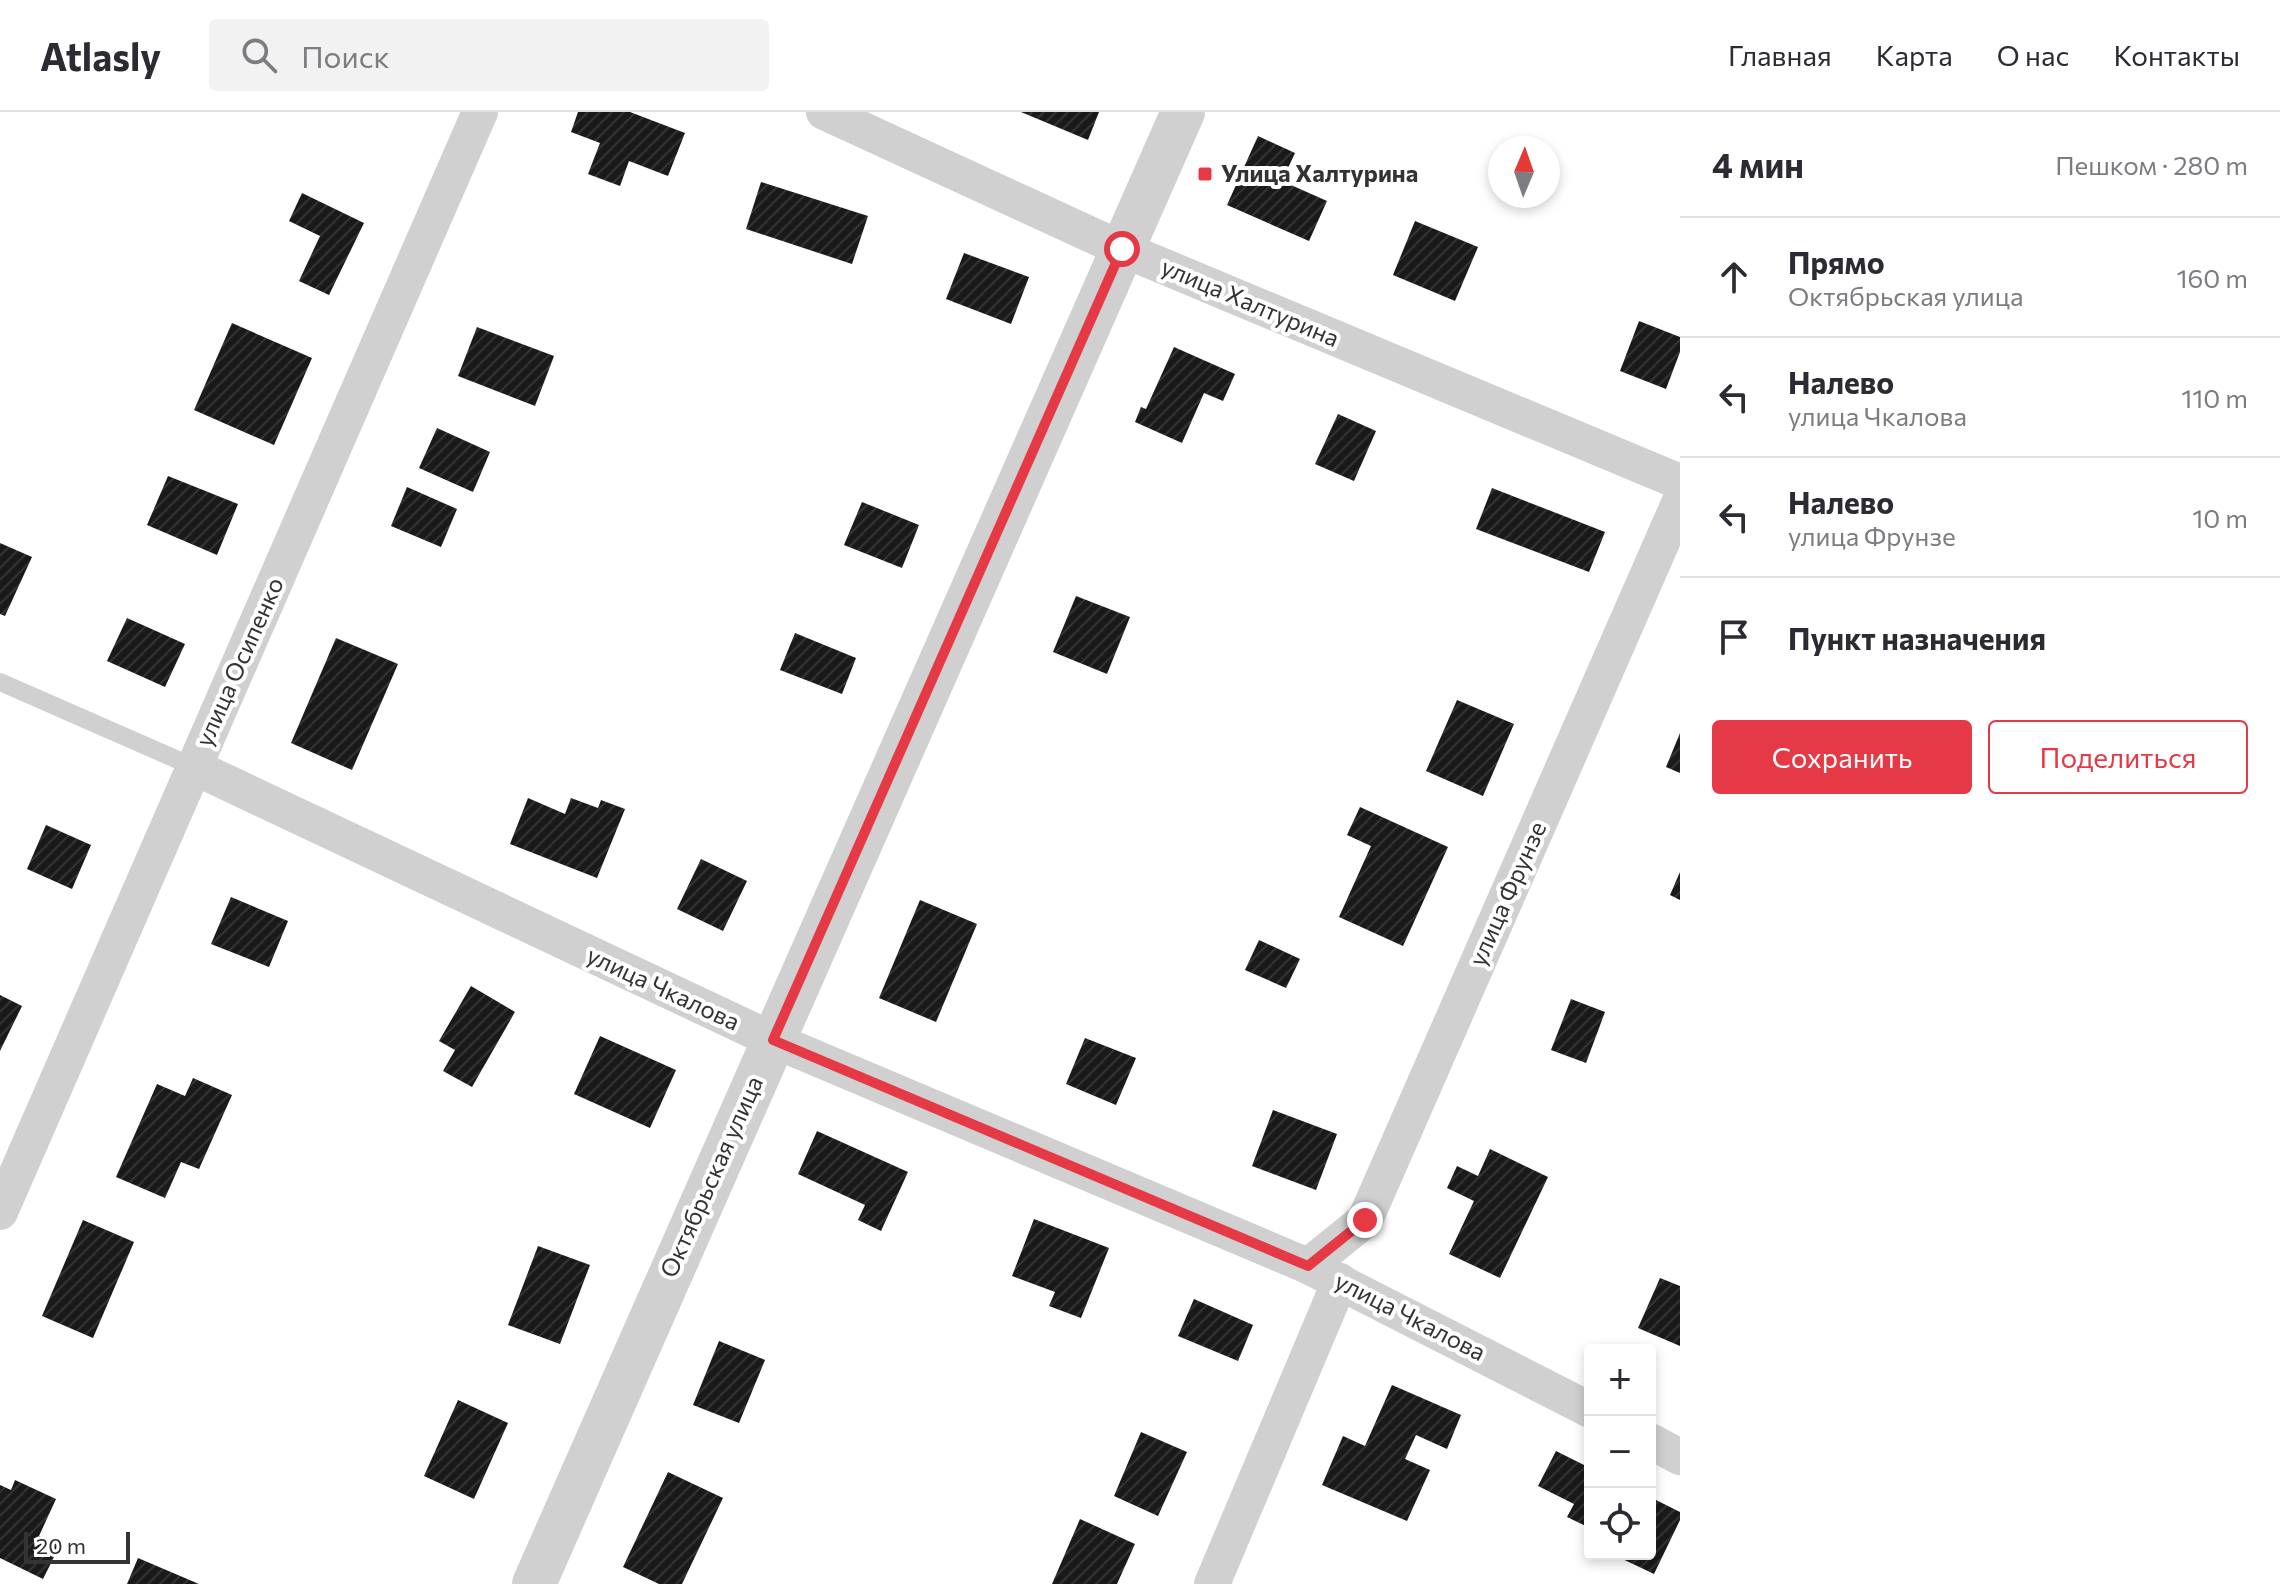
<!DOCTYPE html>
<html lang="ru">
<head>
<meta charset="utf-8">
<style>
	body { margin:0; font-family:Commissioner,sans-serif; background:#f2f2f3; color:#2b2b33 }
	.controls { position:absolute; right:24px; bottom:24px; display:grid; overflow:hidden; border-radius:8px; box-shadow:0 4px 12px #0003 }
	.controls button { width:72px; height:72px; display:grid; place-items:center; padding:0; border:0; border-bottom:2px solid #e1e1e2; background:#fff; color:#2b2b33; font:40px sans-serif }
	.compass { position:absolute; left:1488px; top:24px; width:72px; height:72px; border-radius:50%; background:#fff; box-shadow:0 4px 12px #0003; rotate:2deg }
	.scale { position:absolute; left:24px; bottom:20px; width:106px; box-sizing:border-box; padding-left:8px; border:4px solid #333; border-top:0; font-size:22px; line-height:28px; white-space:nowrap; color:#333; -webkit-text-stroke:6px #fff; paint-order:stroke }
	.stop { position:absolute; width:24px; height:24px; margin:-18px; border:6px solid #e63946; border-radius:50%; background:#fff }
	.stop.end { background:#e63946; border-color:#fff; box-shadow:0 2px 8px #0008 }
	.list { margin:0; padding:0; list-style:none }
	h2 { display:flex; justify-content:space-between; align-items:center; height:104px; margin:0; padding:0 32px; font-size:34px }
	h2 small { font-size:26px; font-weight:400; color:#7c7c81 }
	.list li { display:grid; grid-template-columns:52px 1fr auto; gap:24px; align-items:center; box-sizing:border-box; height:120px; padding:0 32px; border-top:2px solid #e1e1e2 }
	.list b { display:block; font-size:30px; white-space:nowrap }
	.list p { margin:0; font-size:26px; white-space:nowrap; color:#7c7c81 }
	.list em { font-size:26px; font-style:normal; color:#7c7c81 }
	.actions { display:flex; gap:16px; padding:24px 32px }
	.actions a { flex:1; padding:18px 0; border:2px solid #e63946; border-radius:8px; text-align:center; font-size:28px; color:#e63946 }
	.actions .main { background:#e63946; color:#fff }
	.icon { flex:none; width:44px; height:44px; fill:none; stroke:currentColor; stroke-width:2; stroke-linecap:round; stroke-linejoin:round }
	.map { position:relative; flex:none; width:1680px; height:1472px; overflow:hidden }
	header { display:flex; align-items:center; gap:48px; box-sizing:border-box; height:112px; padding:0 40px; background:#fff; border-bottom:2px solid #e1e1e2 }
	header strong { font-size:38px }
	nav { display:flex; gap:44px; margin-inline-start:auto; font-size:28px }
	.search { width:560px; height:72px; background:#f2f2f3; display:flex; align-items:center; gap:20px; box-sizing:border-box; padding:0 28px; border-radius:8px; color:#7c7c81; font-size:30px }
	main { display:flex }
	aside { flex:1; background:#fff }
	.map>svg:first-child { display:block }
	.building { fill:url(#building-hatch) }
	.lines { fill:none; stroke-linecap:round; stroke-linejoin:round }
	.service { stroke:#d0d0d0; stroke-width:18 }
	.minor { stroke:#d0d0d0; stroke-width:36 }
	.tertiary { stroke:#d0d0d0; stroke-width:44 }
	.route { stroke:#e63946; stroke-width:10 }
	.poi-dot { fill:#e63946; stroke:#fff; stroke-width:3 }
	.labels { text-anchor:middle; stroke-width:8; stroke-linejoin:round; paint-order:stroke }
	.poi-label { font-size:24px; font-weight:bold; fill:#333; stroke:#fff; text-anchor:start }
	.street-label { font-size:24px; fill:#333; stroke:#fff }
</style>
</head>
<body>
<header>
<strong>Atlasly</strong>
<div class="search"><svg class="icon" aria-label="search" viewBox="0 0 24 24"><circle cx="10" cy="10" r="6"/><path d="M15 15l6 6"/></svg>Поиск</div>
<nav><a>Главная</a><a>Карта</a><a>О нас</a><a>Контакты</a></nav>
</header>
<main>
<div class="map">
<svg width="1680" height="1472" viewBox="0 0 1680 1472">
	<defs>
		<pattern id="building-hatch" width="6" height="6" patternUnits="userSpaceOnUse" patternTransform="scale(2)"><rect width="6" height="6" fill="#1a1a1a"/><path d="M-1 1l2-2M0 6l6-6M5 7l2-2" fill="none" stroke="#333"/></pattern>
	</defs>
	<rect width="100%" height="100%" fill="#fff"/>
	<g class="building">
		<path d="M578,0h52l55,21 -17,43 -39,-15 -9,25 -32,-12 12,-31 -29,-11z"/>
		<path d="M1021,0h78l-11,28z"/>
		<path d="M1258,24l37,17 -13,28 45,20 -18,40 -82,-36z"/>
		<path d="M761,70l107,34 -16,48 -106,-35z"/>
		<path d="M302,81l62,30 -35,72 -30,-14 21,-45 -31,-15z"/>
		<path d="M1415,109l63,26 -23,54 -62,-26z"/>
		<path d="M964,141l65,24 -18,47 -65,-25z"/>
		<path d="M1639,209l41,16v15l-14,37 -46,-18z"/>
		<path d="M232,211l80,35 -38,87 -80,-35z"/>
		<path d="M477,215l77,29 -19,50 -77,-30z"/>
		<path d="M1174,235l61,27 -12,27 -19,-8 -22,50 -47,-21 6,-15 5,2z"/>
		<path d="M1338,302l38,17 -22,50 -39,-17z"/>
		<path d="M437,316l53,24 -17,40 -54,-24z"/>
		<path d="M168,364l70,28 -21,51 -70,-30z"/>
		<path d="M407,375l50,22 -16,38 -50,-21z"/>
		<path d="M1492,376l113,44 -16,40 -113,-43z"/>
		<path d="M862,390l57,23 -17,43 -58,-23z"/>
		<path d="M0,431l32,14 -27,59 -5,-2z"/>
		<path d="M1076,484l54,21 -23,57 -54,-22z"/>
		<path d="M127,506l58,26 -20,43 -58,-26z"/>
		<path d="M795,521l61,25 -14,36 -62,-24z"/>
		<path d="M336,526l62,26 -46,106 -61,-27z"/>
		<path d="M1457,588l57,24 -31,72 -57,-25z"/>
		<path d="M1680,621v40l-14,-6z"/>
		<path d="M528,686l37,16 6,-16 27,10 3,-8 24,9 -28,69 -87,-34z"/>
		<path d="M1360,695l88,40 -45,99 -64,-29 32,-71 -24,-11z"/>
		<path d="M46,713l45,20 -19,44 -45,-20z"/>
		<path d="M701,747l46,22 -24,50 -46,-22z"/>
		<path d="M1680,760v28l-10,-5z"/>
		<path d="M231,785l57,24 -19,46 -58,-23z"/>
		<path d="M920,788l57,24 -41,98 -57,-24z"/>
		<path d="M1259,828l41,19 -14,29 -41,-18z"/>
		<path d="M471,874l44,26 -43,75 -29,-16 12,-21 -16,-9z"/>
		<path d="M0,883l22,11 -22,45z"/>
		<path d="M1571,887l34,13 -19,51 -35,-13z"/>
		<path d="M600,924l76,34 -26,58 -76,-34z"/>
		<path d="M1085,926l51,20 -20,47 -50,-21z"/>
		<path d="M193,966l39,17 -33,74 -18,-7 -16,36 -49,-21 41,-93 28,12z"/>
		<path d="M1273,998l64,24 -21,56 -64,-24z"/>
		<path d="M817,1019l91,41 -27,59 -23,-11 7,-15 -67,-31z"/>
		<path d="M1490,1037l58,28 -48,101 -51,-24 25,-53 -27,-13 10,-22 21,10z"/>
		<path d="M1034,1107l75,29 -28,70 -32,-12 6,-14 -43,-16z"/>
		<path d="M83,1108l51,22 -41,96 -51,-22z"/>
		<path d="M538,1134l52,19 -30,79 -52,-19z"/>
		<path d="M1660,1166l20,8v60l-42,-18z"/>
		<path d="M1194,1187l59,26 -15,36 -60,-25z"/>
		<path d="M719,1229l46,19 -26,63 -46,-18z"/>
		<path d="M1392,1273l69,30 -14,34 -31,-14 -11,24 25,11 -23,51 -85,-36 21,-49 22,10z"/>
		<path d="M458,1288l50,23 -34,76 -50,-23z"/>
		<path d="M1141,1320l46,20 -29,64 -44,-20z"/>
		<path d="M1556,1339l34,17v60l-23,-11 7,-13 -36,-18z"/>
		<path d="M668,1360l55,26 -41,86h-23l-36,-17z"/>
		<path d="M15,1368l41,19 -17,37 21,9 -17,34 -43,-21v-73l11,5z"/>
		<path d="M1650,1385l30,15v8l-26,54 -42,-20h38z"/>
		<path d="M1080,1407l55,25 -18,40h-65z"/>
		<path d="M138,1446l61,26h-72z"/>
	</g>
	<g class="lines">
		<path class="service" d="M0,570l194,85"/>
		<g class="minor">
			<path d="M824,0l298,137 558,233"/>
			<path d="M194,655l579,273 535,226 282,144"/>
			<path d="M0,1100l480,-1100"/>
			<path d="M1308,1154l57,-46 315,-719"/>
			<path d="M1650,1329l30,16"/>
			<path d="M1212,1472l128,-303"/>
		</g>
		<path class="tertiary" d="M534,1472l649,-1472"/>
	</g>
	<g class="lines">
		<path class="route" d="M1122,137l-349,791 535,226 57,-46"/>
	</g>
	<rect class="poi-dot" x="1197" y="54" width="16" height="16" rx="4"/>
	<g class="labels">
		<g class="poi-label">
			<text x="1221" y="70">Улица Халтурина</text>
		</g>
		<g class="street-label">
			<text transform="translate(1250 191) rotate(23)" y="8">улица Халтурина</text>
			<text transform="translate(240 550) rotate(-66)" y="8">улица Осипенко</text>
			<text transform="translate(1508 782) rotate(-66)" y="8">улица Фрунзе</text>
			<text transform="translate(663 877) rotate(25)" y="8">улица Чкалова</text>
			<text transform="translate(712 1065) rotate(-66)" y="8">Октябрьская улица</text>
			<text transform="translate(1410 1205) rotate(27)" y="8">улица Чкалова</text>
		</g>
	</g>
</svg>
<div class="controls">
<button>+</button>
<button>−</button>
<button><svg class="icon" aria-label="locate" viewBox="0 0 24 24"><circle cx="12" cy="12" r="6"/><path d="M12 2v4M12 18v4M2 12h4M18 12h4"/></svg></button>
</div>
<svg class="compass" viewBox="-18 -18 36 36"><path d="M0-13l5 13h-10z" fill="#e53935"/><path d="M0 13l5-13h-10z" fill="#7c7c81"/></svg>
<div class="scale">20 m</div>
<div class="stop" style="left:1122px;top:137px"></div>
<div class="stop end" style="left:1365px;top:1108px"></div>
</div>
<aside>
<h2>4 мин<small>Пешком · 280 m</small></h2>
<ul class="list">
<li><svg class="icon" aria-label="ahead" viewBox="0 0 24 24"><path d="M12 20V5M6 11l6-6 6 6"/></svg><div><b>Прямо</b><p>Октябрьская улица</p></div><em>160 m</em></li>
<li><svg class="icon" aria-label="left" viewBox="0 0 24 24"><path d="M17 20v-9H6M10 6l-5 5 5 5"/></svg><div><b>Налево</b><p>улица Чкалова</p></div><em>110 m</em></li>
<li><svg class="icon" aria-label="left" viewBox="0 0 24 24"><path d="M17 20v-9H6M10 6l-5 5 5 5"/></svg><div><b>Налево</b><p>улица Фрунзе</p></div><em>10 m</em></li>
<li><svg class="icon" aria-label="arrive" viewBox="0 0 24 24"><path d="M6 21V4h12l-3 4 3 4H6"/></svg><div><b>Пункт назначения</b></div></li>
</ul>
<div class="actions"><a class="main">Сохранить</a><a>Поделиться</a></div>
</aside>
</main>
</body>
</html>
